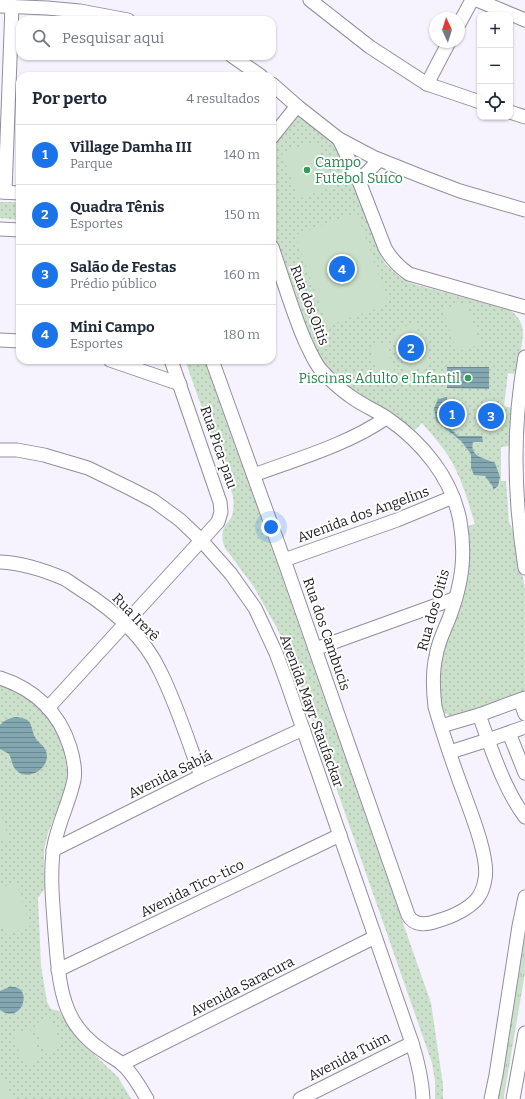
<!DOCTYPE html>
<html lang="pt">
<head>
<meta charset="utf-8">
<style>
	body { margin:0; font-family:Bitter,serif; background:#f2f2f3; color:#1f2937 }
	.controls { position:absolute; right:12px; top:12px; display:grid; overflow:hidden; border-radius:8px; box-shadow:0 1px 3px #0004 }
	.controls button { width:36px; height:36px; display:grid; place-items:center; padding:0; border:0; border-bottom:1px solid #e0e1e3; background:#fff; color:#1f2937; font:20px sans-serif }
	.compass { position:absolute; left:429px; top:12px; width:36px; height:36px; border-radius:50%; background:#fff; box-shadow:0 1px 3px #0004; rotate:356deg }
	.you { position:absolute; left:271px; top:527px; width:14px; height:14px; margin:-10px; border:3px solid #fff; border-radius:50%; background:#1a73e8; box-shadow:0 0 0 6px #1a73e833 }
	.badge { display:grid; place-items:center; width:26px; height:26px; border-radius:50%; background:#1a73e8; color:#fff; font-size:13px; font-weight:700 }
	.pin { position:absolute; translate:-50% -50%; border:2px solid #fff; box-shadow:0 1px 4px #0006 }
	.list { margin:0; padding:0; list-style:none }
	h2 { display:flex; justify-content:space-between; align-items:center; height:52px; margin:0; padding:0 16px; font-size:17px }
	h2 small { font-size:13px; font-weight:400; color:#747a83 }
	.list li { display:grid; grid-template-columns:26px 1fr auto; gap:12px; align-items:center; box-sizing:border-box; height:60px; padding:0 16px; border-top:1px solid #e0e1e3 }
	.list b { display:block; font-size:15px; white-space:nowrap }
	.list p { margin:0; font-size:13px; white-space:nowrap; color:#747a83 }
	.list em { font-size:13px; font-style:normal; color:#747a83 }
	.icon { flex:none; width:22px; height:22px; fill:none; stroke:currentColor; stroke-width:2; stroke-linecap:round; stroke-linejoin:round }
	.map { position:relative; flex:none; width:525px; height:1099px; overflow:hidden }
	.search { position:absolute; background:#fff; box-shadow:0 1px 3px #0004; left:16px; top:16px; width:260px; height:44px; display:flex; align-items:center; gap:10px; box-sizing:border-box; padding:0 14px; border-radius:12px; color:#747a83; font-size:15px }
	.panel { position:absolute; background:#fff; box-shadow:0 1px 3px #0004; left:16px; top:72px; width:260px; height:292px; border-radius:12px }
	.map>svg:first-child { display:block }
	.grass { fill:url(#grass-tufts) }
	.park { fill:url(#park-dots) }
	.pitch { fill:#cae0ca }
	.water { fill:url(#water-rules) }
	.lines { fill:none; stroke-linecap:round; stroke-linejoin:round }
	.minor-casing { stroke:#938f9a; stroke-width:15 }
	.minor { stroke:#fff; stroke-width:13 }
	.leisure-dot { fill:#2e9e5b; stroke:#fff; stroke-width:1.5 }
	.labels { text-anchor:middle; stroke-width:4; stroke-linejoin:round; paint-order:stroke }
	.leisure-label { font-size:14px; fill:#27864d; stroke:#fff; text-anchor:start }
	.street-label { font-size:14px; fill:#1e1c21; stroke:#fff }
</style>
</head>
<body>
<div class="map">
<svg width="525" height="1099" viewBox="0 0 525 1099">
	<defs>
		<pattern id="grass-tufts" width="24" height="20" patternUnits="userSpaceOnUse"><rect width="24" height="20" fill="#cae0ca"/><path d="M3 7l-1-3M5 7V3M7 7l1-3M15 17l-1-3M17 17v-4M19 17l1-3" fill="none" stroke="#adc0ad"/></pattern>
		<pattern id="park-dots" width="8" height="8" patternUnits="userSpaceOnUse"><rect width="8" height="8" fill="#cae0ca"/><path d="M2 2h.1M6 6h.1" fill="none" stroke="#adc0ad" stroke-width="1.8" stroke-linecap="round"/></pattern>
		<pattern id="water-rules" width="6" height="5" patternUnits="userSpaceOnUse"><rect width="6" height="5" fill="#83a7b1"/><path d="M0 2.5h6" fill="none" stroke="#6b8790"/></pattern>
	</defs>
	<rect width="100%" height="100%" fill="#f6f2fe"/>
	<path class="grass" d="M525,935v38l-21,123v3h-9l3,-8z"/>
	<g class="park">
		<path d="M300,117l6,1 28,23 15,26 32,89 5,9 14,12 8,5 9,3 93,25c15,11 14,22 11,39 -2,8 -3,17 -5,25l-8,-1 -4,33 8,2 -3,38 -8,1v34h5l3,41 6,14 10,53v103l-65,25c-7,0 -13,-1 -18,-6l-5,-32 28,-152 10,-3c-6,-19 -11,-38 -20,-56 -8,-17 -21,-31 -33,-45l-7,7 -16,-11 -59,-38 -15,-14 -19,-35 -34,-96v-92l17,-23 5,-3z"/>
		<path d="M0,202h20v18l-20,-2z"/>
		<path d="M185,360h21l225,643 12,82v14h-8v-18l-3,-18 -135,-388 -19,-45 -24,-43 -29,-39c-3,-7 -4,-15 0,-22 2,-3 4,-5 6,-8 3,-7 3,-14 2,-22z"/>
		<path d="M0,683l15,6 24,18 11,13 9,15 5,16 3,20 -1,13 -4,13 -14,36 -4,17v17l1,21 -7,10 3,68 6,36 4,7 8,2 9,14 15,19 35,33 13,22h-131z"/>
	</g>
	<g class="pitch">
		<path d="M317,141l15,46 -34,12 -16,-46z"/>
		<path d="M357,213l32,91 -62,22 -32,-91z"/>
		<path d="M466,302l14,42 -23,8 -14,-42z"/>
		<path d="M415,323l16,41 -24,9 -16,-41z"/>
		<path d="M386,343l9,31 -16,5 -10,-32z"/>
		<path d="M0,812l9,27 -9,3z"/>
		<path d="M16,883l15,43 -25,9 -6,-16v-31z"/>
		<path d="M51,1018l10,30 -16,6 -11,-30z"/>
		<path d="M30,1029l11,30 -17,6 -11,-30z"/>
		<path d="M0,1075l4,2 8,22h-12z"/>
	</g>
	<g class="water">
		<path d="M447,367h42v22l-42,-1z"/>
		<path d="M447,397l1,11 -3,9 5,11 8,8h24l1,6h-10c-4,15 12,16 22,21l5,14 -2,9 -5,4v-3l-8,-11 -11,-1 -3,-7v-14l-10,-13 -25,-20 -2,-13 4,-9z"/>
		<path d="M16,717c18,2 13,7 19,20 2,5 9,8 11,14 6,16 -17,31 -29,20 -5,-4 -5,-11 -8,-17l-9,-5v-24c5,-5 9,-7 16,-8z"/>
		<path d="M9,987c26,-3 14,39 -9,23v-19z"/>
	</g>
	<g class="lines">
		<g class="minor-casing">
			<g id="minor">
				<path d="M310,0l60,47 57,37 53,18"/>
				<path d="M477,0l48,20"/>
				<path d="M0,6l47,2 33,3 48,9"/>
				<path d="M459,24l13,-24"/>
				<path d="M232,56l29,20"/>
				<path d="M272,84l25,22 42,33 34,18 50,20 37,14 65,19"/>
				<path d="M427,84l22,-42"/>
				<path d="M510,112l15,5"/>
				<path d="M272,137l25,-31"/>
				<path d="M339,139l20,42 26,67c6,11 14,19 24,26l116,33"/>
				<path d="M359,181l20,-21"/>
				<path d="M0,192l20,1"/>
				<path d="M5,192l7,-186"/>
				<path d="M0,229l20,1"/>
				<path d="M0,340l20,1"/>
				<path d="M525,357c-13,70 -11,141 0,211"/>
				<path d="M110,360l70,24"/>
				<path d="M212,360l72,200 124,355c6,11 18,10 29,6 14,-4 30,-11 40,-22 4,-5 7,-13 8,-20 5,-22 -18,-76 -26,-99 -9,-25 -17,-49 -24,-73 -2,-17 -3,-34 1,-51 2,-14 9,-27 14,-40 12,-33 16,-60 10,-95 -8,-43 -38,-79 -73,-103 -12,-8 -25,-13 -37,-22 -10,-7 -20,-16 -29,-26 -7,-8 -11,-19 -16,-29 -13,-30 -22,-62 -33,-94"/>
				<path d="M0,450h17l27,5 44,13 41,20 25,13 26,19 21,20 30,34 24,34 21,45 10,27 126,363c6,19 10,35 11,56"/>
				<path d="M254,475c43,-16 95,-31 132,-57"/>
				<path d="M284,560l113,-40 56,-23"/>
				<path d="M0,562c22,1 44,8 65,17 5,3 10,7 15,10 32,20 64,48 80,82 17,34 28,70 41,105"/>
				<path d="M315,649l141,-51"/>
				<path d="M0,678c34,11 59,34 70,69 3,10 6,22 4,33 -5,24 -18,47 -21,72 -3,27 0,54 2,81 2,23 3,47 10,69 6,20 20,37 38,49 6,5 14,8 20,14 10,9 17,22 24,34"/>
				<path d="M520,700l5,14"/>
				<path d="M48,708l170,-186 3,-10 -1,-10 -49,-142"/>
				<path d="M479,715c13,35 24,72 46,102"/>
				<path d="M441,726l38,-11 46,-17"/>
				<path d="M509,733l16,40"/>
				<path d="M450,752l38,-12 37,-13"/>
				<path d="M53,850l148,-74 102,-47"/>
				<path d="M58,970l282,-135"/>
				<path d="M122,1064l253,-127"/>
				<path d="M300,1099l112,-56"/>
				<path d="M491,1099l5,-24 23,-149 6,-29"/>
				<path d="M513,1099l12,-66"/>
			</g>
		</g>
		<use href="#minor" class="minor"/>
	</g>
	<g class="leisure-dot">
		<circle cx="307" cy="170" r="4"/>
		<circle cx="468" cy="378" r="4"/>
	</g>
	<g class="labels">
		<g class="leisure-label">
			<text x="315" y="167">Campo<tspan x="315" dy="16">Futebol Suíco</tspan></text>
			<text x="460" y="383" text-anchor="end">Piscinas Adulto e Infantil</text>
		</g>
		<g class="street-label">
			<text transform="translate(310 305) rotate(69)" y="5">Rua dos Oitis</text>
			<text transform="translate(219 447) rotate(71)" y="5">Rua Pica-pau</text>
			<text transform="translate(363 514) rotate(-20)" y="5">Avenida dos Angelins</text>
			<text transform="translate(433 610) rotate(-74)" y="5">Rua dos Oitis</text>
			<text transform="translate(136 617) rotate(46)" y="5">Rua Irerê</text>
			<text transform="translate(327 634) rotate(71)" y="5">Rua dos Cambucis</text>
			<text transform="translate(312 711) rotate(70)" y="5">Avenida Mayr Staufackar</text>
			<text transform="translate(170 774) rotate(-26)" y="5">Avenida Sabiá</text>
			<text transform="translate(192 888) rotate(-26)" y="5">Avenida Tico-tico</text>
			<text transform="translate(242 986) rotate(-27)" y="5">Avenida Saracura</text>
			<text transform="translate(349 1056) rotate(-27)" y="5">Avenida Tuim</text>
		</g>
	</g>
</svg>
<div class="controls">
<button>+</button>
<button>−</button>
<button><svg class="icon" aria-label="locate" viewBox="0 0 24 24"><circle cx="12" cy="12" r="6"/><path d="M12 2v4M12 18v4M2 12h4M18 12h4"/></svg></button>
</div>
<svg class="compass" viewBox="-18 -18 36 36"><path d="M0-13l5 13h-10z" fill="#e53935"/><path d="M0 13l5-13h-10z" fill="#747a83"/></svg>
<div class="you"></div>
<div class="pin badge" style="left:452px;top:414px">1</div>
<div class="pin badge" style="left:411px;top:348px">2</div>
<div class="pin badge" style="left:491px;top:416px">3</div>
<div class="pin badge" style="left:342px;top:269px">4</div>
<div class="search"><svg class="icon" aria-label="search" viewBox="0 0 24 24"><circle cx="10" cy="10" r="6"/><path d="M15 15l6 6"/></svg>Pesquisar aqui</div>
<section class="panel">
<h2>Por perto<small>4 resultados</small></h2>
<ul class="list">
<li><span class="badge">1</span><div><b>Village Damha III</b><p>Parque</p></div><em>140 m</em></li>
<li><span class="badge">2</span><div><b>Quadra Tênis</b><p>Esportes</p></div><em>150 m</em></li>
<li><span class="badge">3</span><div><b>Salão de Festas</b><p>Prédio público</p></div><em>160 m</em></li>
<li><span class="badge">4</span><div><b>Mini Campo</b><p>Esportes</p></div><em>180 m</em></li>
</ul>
</section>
</div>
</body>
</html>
